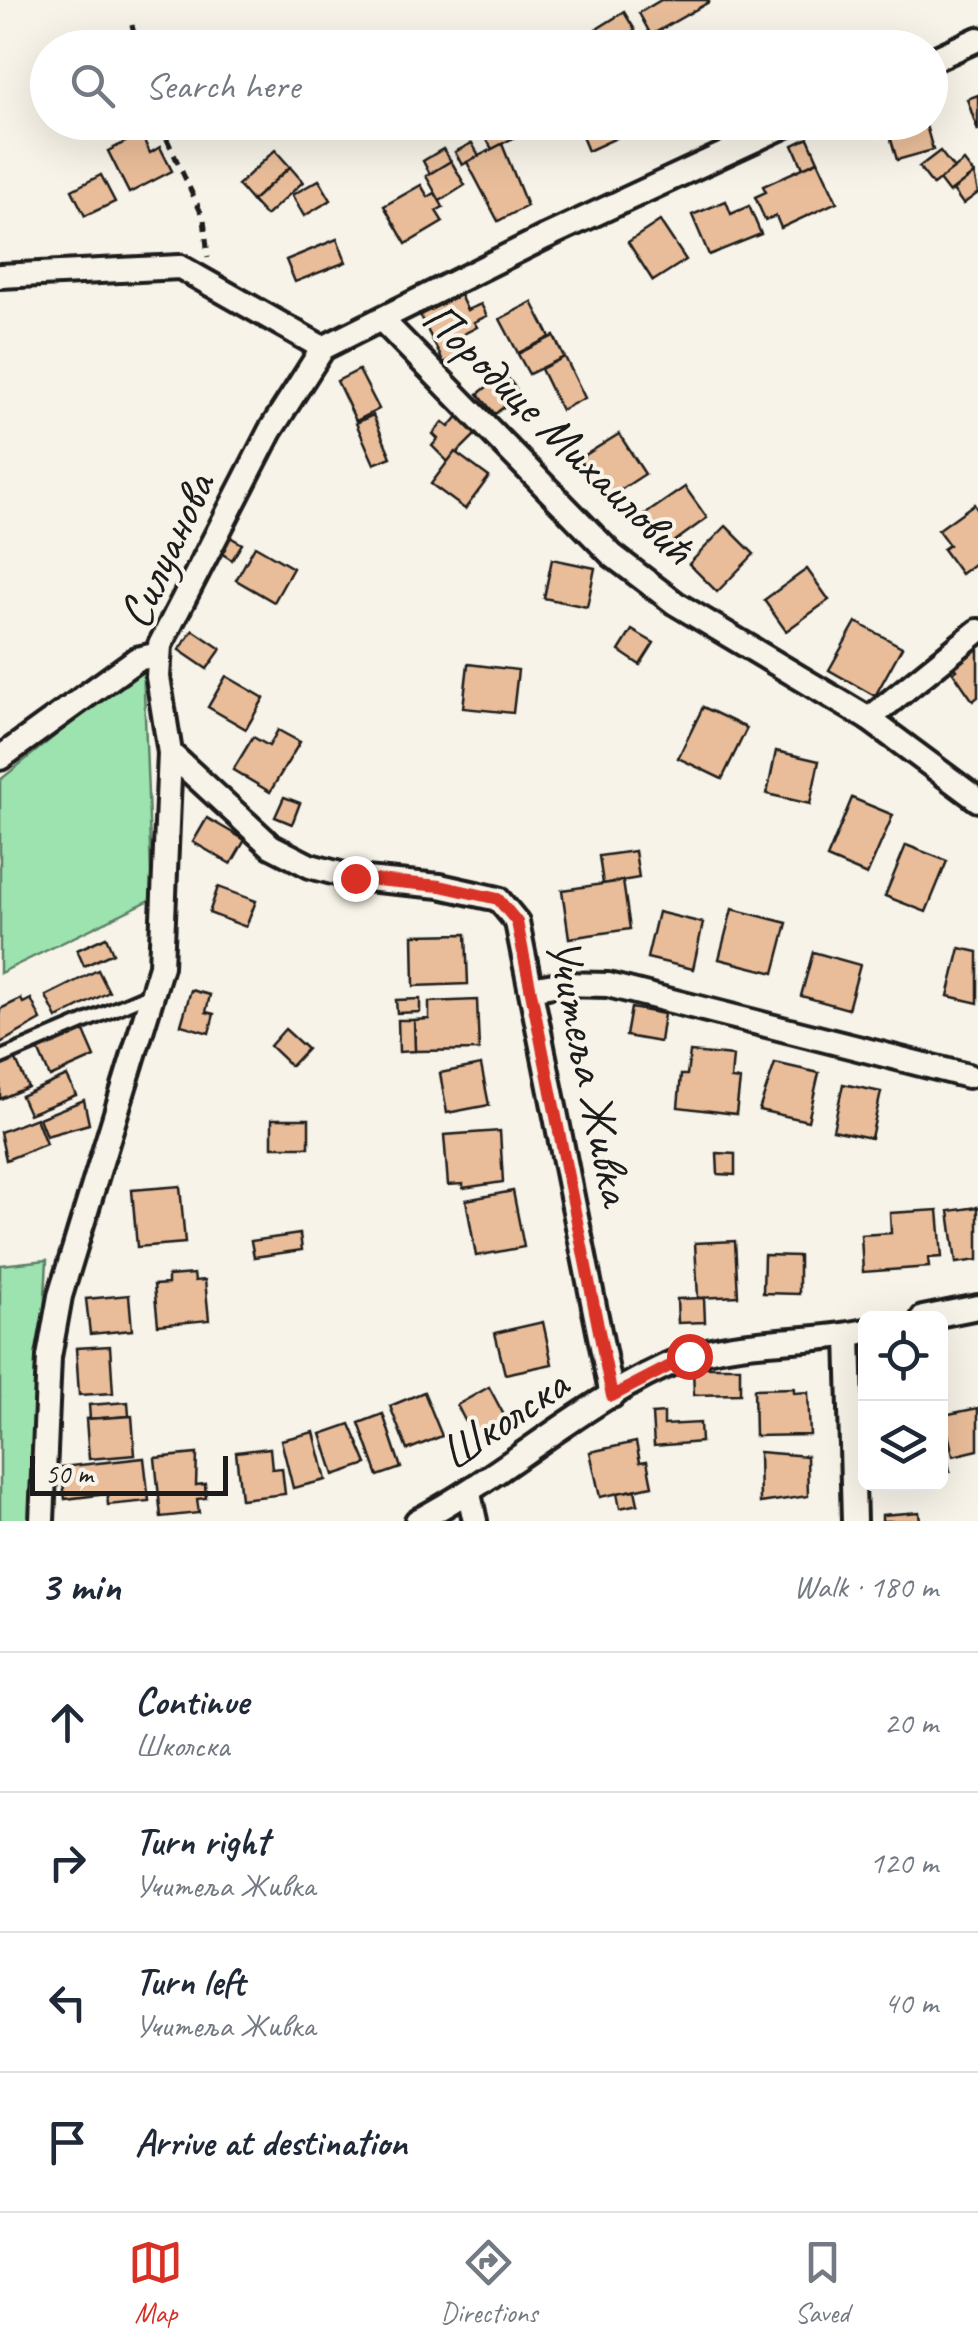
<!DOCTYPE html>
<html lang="en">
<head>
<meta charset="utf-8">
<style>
	body { margin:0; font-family:Caveat,sans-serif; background:#f6f6f7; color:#1f2937 }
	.controls { position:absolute; right:30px; bottom:30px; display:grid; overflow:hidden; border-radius:15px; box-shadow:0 10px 40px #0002 }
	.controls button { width:90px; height:90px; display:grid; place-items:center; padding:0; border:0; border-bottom:2px solid #e0e1e3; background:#fff; color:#1f2937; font:50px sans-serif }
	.scale { position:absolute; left:30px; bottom:25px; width:198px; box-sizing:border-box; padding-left:10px; border:5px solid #1c1c1c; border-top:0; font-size:28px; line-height:35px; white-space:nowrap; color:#1c1c1c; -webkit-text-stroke:8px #f7f3e8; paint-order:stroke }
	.stop { position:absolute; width:30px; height:30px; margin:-22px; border:8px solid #d93025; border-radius:50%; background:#fff }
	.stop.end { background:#d93025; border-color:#fff; box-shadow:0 2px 10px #0008 }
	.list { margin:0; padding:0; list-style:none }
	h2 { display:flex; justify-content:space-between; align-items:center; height:130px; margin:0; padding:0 40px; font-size:42px }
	h2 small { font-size:32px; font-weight:400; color:#747a83 }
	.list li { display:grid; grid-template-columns:65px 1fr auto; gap:30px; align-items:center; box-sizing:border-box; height:140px; padding:0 40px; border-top:2px solid #e0e1e3 }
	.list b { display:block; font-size:38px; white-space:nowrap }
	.list p { margin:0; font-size:32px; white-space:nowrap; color:#747a83 }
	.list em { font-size:32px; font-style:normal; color:#747a83 }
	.icon { flex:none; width:55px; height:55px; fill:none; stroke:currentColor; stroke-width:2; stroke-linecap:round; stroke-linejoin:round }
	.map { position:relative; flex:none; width:978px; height:1521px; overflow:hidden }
	.search { position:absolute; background:#fff; box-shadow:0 10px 40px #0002; left:30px; right:30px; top:30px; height:110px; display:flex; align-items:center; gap:25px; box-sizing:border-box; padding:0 35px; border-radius:55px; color:#747a83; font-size:38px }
	.sheet { height:690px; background:#fff }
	nav { display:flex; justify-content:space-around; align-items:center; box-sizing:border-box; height:140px; border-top:2px solid #e0e1e3; background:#fff; font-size:28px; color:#747a83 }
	nav a { display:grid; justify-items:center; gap:5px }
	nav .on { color:#d93025 }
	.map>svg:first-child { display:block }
	.green { fill:#9de3af; stroke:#5c8066; stroke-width:2.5 }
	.building { fill:#e9bd99; stroke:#1c1c1c; stroke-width:2.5 }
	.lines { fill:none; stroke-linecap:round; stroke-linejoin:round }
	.service-casing { stroke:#1c1c1c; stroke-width:19 }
	.minor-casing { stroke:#1c1c1c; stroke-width:30 }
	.path { stroke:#1c1c1c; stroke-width:5; stroke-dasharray:10 8; stroke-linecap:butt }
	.service { stroke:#f7f3e8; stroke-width:11 }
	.minor { stroke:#f7f3e8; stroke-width:22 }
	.route { stroke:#d93025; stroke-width:12 }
	.labels { text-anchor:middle; stroke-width:8; stroke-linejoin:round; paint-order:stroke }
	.street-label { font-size:48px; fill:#1c1c1c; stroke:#f7f3e8 }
</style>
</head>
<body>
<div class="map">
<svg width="978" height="1521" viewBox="0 0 978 1521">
	<rect width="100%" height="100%" fill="#f7f3e8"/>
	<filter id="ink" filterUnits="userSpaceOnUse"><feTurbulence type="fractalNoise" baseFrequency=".01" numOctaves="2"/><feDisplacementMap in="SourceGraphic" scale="20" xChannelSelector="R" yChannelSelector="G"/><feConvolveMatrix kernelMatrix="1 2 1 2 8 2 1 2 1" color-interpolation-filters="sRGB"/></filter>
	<g filter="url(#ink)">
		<g class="green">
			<path d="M143,665l9,234 -152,74v-193z"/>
			<path d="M47,1260l-14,261h-33v-256z"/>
		</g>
		<g class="building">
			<path d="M661,0h46l2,2 -58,33 -12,-22z"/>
			<path d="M624,12l11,18 -35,18 -8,-16z"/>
			<path d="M978,95v36l-11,-32z"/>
			<path d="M488,122h20l7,15 -23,12 -12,-22z"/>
			<path d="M576,122h41l6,13 -35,16z"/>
			<path d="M909,122h16l8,28 -36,10 -9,-31z"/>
			<path d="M141,134l9,19 10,-6 12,24 -43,22 -21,-42z"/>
			<path d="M808,138l10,23 -15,7 -10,-23z"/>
			<path d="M472,143l7,13 -17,9 -7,-13z"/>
			<path d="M502,144l25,62 -29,15 -31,-59z"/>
			<path d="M443,149l8,12 -21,13 -7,-13z"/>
			<path d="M275,150l15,17 -38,34 -14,-16z"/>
			<path d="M940,151l14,18 -21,16 -14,-18z"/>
			<path d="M451,161l14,24 -25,16 -14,-25z"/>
			<path d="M818,161l19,41 -56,26 -5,-12 -11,4 -10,-23 11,-5 -3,-6z"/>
			<path d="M964,161l10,13 -25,19 -10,-13z"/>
			<path d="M290,167l13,15 -37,34 -14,-15z"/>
			<path d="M974,174l4,19 -15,11 -10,-14z"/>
			<path d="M101,175l14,27 -30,14 -13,-26z"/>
			<path d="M319,180l12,20 -27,16 -12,-21z"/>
			<path d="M421,185l7,12 7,-4 8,14 -7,4 7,11 -37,22 -22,-38z"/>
			<path d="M726,201l5,13 18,-8 12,28 -52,21 -17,-40z"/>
			<path d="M660,221l26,39 -33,21 -25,-39z"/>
			<path d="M337,239l9,23 -51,20 -9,-22z"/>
			<path d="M460,295l7,15 14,-6 6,12 -13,6 3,5 -23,12 8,16 -18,8 -24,-48z"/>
			<path d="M532,302l18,35 -32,16 -18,-34z"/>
			<path d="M554,336l10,21 -35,17 -11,-20z"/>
			<path d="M565,357l20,41 -24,12 -20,-41z"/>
			<path d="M359,370l20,39 -23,12 -19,-40z"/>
			<path d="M504,373l16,21 -25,20 -17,-20z"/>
			<path d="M460,414l19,17 -31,31 -16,-16 6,-7 -5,-5 10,-12 6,5z"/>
			<path d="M373,415l18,42 -17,7 -18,-41z"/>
			<path d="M619,434l26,40 -40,26 -26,-41z"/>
			<path d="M455,452l34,25 -24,32 -34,-25z"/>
			<path d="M685,487l22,31 -40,29 -23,-32z"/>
			<path d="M974,504l4,7v50l-17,13 -18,-25 6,-4 -11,-15z"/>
			<path d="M726,526l28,28 -37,38 -28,-28z"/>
			<path d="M230,537l12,7 -10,16 -11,-7z"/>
			<path d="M255,546l38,22 -19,34 -38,-22z"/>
			<path d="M552,559l43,9 -8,39 -43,-9z"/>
			<path d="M807,569l22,31 -43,31 -22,-31z"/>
			<path d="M856,622l46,25 -27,49 -46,-26z"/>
			<path d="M193,630l28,19 -14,20 -28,-19z"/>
			<path d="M632,630l22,13 -14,22 -21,-14z"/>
			<path d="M978,643v54l-5,4 -20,-29 4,-2 -6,-9z"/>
			<path d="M468,664l50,6 -5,43 -50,-5z"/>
			<path d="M226,676l38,22 -18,31 -38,-22z"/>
			<path d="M703,707l44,21 -25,51 -44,-21z"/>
			<path d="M278,730l22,12 -30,50 -37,-22 20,-33 16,9z"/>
			<path d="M776,751l43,10 -9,43 -43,-10z"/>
			<path d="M284,797l16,6 -8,21 -17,-7z"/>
			<path d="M852,798l41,17 -26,60 -40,-17z"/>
			<path d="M207,818l38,22 -14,24 -38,-22z"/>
			<path d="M906,845l41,16 -21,51 -41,-16z"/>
			<path d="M635,851l4,27 -36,6 -4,-28z"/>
			<path d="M623,881l7,48 -61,9 -7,-48z"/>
			<path d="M218,887l38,14 -10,26 -37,-14z"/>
			<path d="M732,909l55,14 -13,50 -55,-14z"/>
			<path d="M658,912l45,11 -10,46 -46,-11z"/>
			<path d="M466,934l2,50 -54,2 -1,-51z"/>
			<path d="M106,937l7,16 -29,13 -7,-16z"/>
			<path d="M960,948l18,4v51l-30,-7z"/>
			<path d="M813,952l47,13 -12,44 -47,-13z"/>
			<path d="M98,970l11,22 -52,26 -11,-22z"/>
			<path d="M191,990l19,5 -4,17 8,2 -5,19 -28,-8z"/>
			<path d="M21,999l2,4 8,-4 10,21 -41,23v-34z"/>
			<path d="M420,999v13l-23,1 -1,-13z"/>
			<path d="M477,1000l2,50 -64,1 -1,-31 15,-1v-17z"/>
			<path d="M631,1008l33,6 -4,28 -34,-6z"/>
			<path d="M398,1020h16l1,31 -16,1z"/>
			<path d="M82,1027l13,30 -45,20 -13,-30z"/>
			<path d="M285,1029l22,20 -16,17 -21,-20z"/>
			<path d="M690,1052l43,4 -2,23 9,1 -4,34 -58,-7 3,-32h6z"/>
			<path d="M15,1058l13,29 -28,12v-35z"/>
			<path d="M775,1063l44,10 -11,48 -49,-11z"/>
			<path d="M481,1065l8,40 -42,8 -7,-40z"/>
			<path d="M67,1076l9,19 -47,19 -8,-18z"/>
			<path d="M843,1084l38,8 -10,46 -38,-8z"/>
			<path d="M84,1100l5,24 -43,12 -7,-18z"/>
			<path d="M36,1118l10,26 -40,16 -6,-28z"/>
			<rect x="272" y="1119" width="37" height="28"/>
			<path d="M500,1131l3,51 -40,6v-4l-15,1 -4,-50z"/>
			<path d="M717,1153l18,1v21l-17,-1z"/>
			<path d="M180,1186l5,57 -48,4 -5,-57z"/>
			<path d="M513,1191l11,56 -48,9 -10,-56z"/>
			<path d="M978,1207v53l-22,3 -7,-52z"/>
			<path d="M938,1210l4,47 -14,1 1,9 -66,5 -2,-37 30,-2 -1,-20z"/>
			<path d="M300,1234l2,16 -48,7 -3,-16z"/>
			<path d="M735,1241l3,55 -40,2 -3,-55z"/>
			<path d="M764,1255l35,1v38l-36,-1z"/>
			<path d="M194,1274l1,7 10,-1 4,40 -51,5 -4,-40 14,-1v-8z"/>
			<path d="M129,1295l3,35 -42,4 -4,-35z"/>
			<path d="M704,1298l1,24 -27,1 -1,-24z"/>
			<path d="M543,1322l9,42 -47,10 -10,-41z"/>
			<path d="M110,1346l3,47 -34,2 -3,-47z"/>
			<path d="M693,1367h47v27l-46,1z"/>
			<path d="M489,1387l17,32 -33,17 -16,-31z"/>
			<path d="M794,1388v5l14,-1 2,43 -55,1 -1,-47z"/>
			<path d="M424,1392l18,44 -35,14 -17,-44z"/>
			<path d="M128,1402l1,14 -39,3 -1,-14z"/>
			<path d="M978,1408v42l-25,6 -9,-41z"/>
			<path d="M664,1413v12l36,-2 1,19 -47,4 -2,-32z"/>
			<path d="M383,1414l18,54 -23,8 -19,-53z"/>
			<path d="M132,1416l3,39 -46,4 -3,-40z"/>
			<path d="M350,1424l17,40 -33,11 -13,-41z"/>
			<path d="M940,1424l10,47 -10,2z"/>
			<path d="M314,1432l12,48 -33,8 -12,-48z"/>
			<path d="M636,1442l4,20 7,-1 5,25 -52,11 -10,-45z"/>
			<path d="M270,1448l2,21 10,-1 3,26 -44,5 -5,-47z"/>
			<path d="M759,1452l48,4 1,40 -48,7z"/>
			<path d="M197,1454l-1,31 9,-1 1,14 -9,1 2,14 -38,4 -6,-59z"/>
			<path d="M144,1458l5,43 -41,4 -1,-11 -42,5 -4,-32z"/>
			<path d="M635,1490l3,14 -18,4 -3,-15z"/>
			<path d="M919,1512l1,9h-38v-6z"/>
		</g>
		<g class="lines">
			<g class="service-casing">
				<path id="service" d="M0,1058l152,-65"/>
			</g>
			<g class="minor-casing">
				<g id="minor">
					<path d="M930,61l48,-22"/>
					<path d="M0,276l180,-9 143,81"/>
					<path d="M382,320l230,235 63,48 194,116 109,81"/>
					<path d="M869,719l109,-88"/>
					<path d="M170,753l101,93 39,20 45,12 85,8 58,13 19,23 95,474"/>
					<path d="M0,758l137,-99 22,-5"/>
					<path d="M531,989l28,-5 49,1 360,91"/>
					<path d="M923,1318l55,-11"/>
					<path d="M849,1335l5,186"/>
					<path d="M469,1494l6,27"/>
					<path d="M42,1521l7,-164 11,-61 101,-330 9,-213 -12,-76 2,-32 110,-214 53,-83 222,-111 248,-115"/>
					<path d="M417,1521c92,-48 171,-125 267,-163 56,-21 124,-14 182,-27"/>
				</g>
			</g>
			<g class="path">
				<path d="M132,25l5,23"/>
				<path d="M159,122l45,97 4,38"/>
			</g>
			<use href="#service" class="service"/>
			<use href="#minor" class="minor"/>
		</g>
	</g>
	<g class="lines" filter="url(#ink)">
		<path class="route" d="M355,878l85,8 58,13 19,23 95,474 77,-40"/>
	</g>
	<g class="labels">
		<g class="street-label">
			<text transform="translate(559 432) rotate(44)" y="17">Породице Михаиловић</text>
			<text transform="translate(165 550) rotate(-65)" y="17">Силуанова</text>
			<text transform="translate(591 1071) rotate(78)" y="17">Учитеља Живка</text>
			<text transform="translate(503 1418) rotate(-34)" y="17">Школска</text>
		</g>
	</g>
</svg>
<div class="controls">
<button><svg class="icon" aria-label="locate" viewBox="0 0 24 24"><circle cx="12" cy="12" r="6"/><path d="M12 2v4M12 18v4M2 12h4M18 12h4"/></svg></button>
<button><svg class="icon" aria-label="layers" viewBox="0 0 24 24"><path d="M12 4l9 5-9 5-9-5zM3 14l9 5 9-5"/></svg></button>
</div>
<div class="scale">50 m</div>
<div class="stop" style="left:689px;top:1356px"></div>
<div class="stop end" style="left:355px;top:878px"></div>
<div class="search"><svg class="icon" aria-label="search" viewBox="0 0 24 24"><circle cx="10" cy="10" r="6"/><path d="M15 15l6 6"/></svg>Search here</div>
</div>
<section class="sheet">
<h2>3 min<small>Walk · 180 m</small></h2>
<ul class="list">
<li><svg class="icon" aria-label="ahead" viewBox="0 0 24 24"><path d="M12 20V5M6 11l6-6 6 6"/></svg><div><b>Continue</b><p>Школска</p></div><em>20 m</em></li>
<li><svg class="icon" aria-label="right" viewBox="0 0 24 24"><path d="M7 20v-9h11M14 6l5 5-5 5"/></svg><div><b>Turn right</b><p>Учитеља Живка</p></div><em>120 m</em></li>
<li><svg class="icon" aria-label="left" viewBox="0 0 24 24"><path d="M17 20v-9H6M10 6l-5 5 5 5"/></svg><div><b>Turn left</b><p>Учитеља Живка</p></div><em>40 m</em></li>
<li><svg class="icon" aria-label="arrive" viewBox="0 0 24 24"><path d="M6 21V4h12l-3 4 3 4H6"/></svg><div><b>Arrive at destination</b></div></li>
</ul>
</section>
<nav>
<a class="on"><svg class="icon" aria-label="map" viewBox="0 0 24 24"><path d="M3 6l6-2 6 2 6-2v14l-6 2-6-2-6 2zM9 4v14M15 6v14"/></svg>Map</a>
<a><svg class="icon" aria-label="directions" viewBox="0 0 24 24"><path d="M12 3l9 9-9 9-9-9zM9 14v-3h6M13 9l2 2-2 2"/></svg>Directions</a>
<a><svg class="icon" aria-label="saved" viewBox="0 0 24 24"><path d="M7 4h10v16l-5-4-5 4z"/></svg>Saved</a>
</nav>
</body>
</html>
